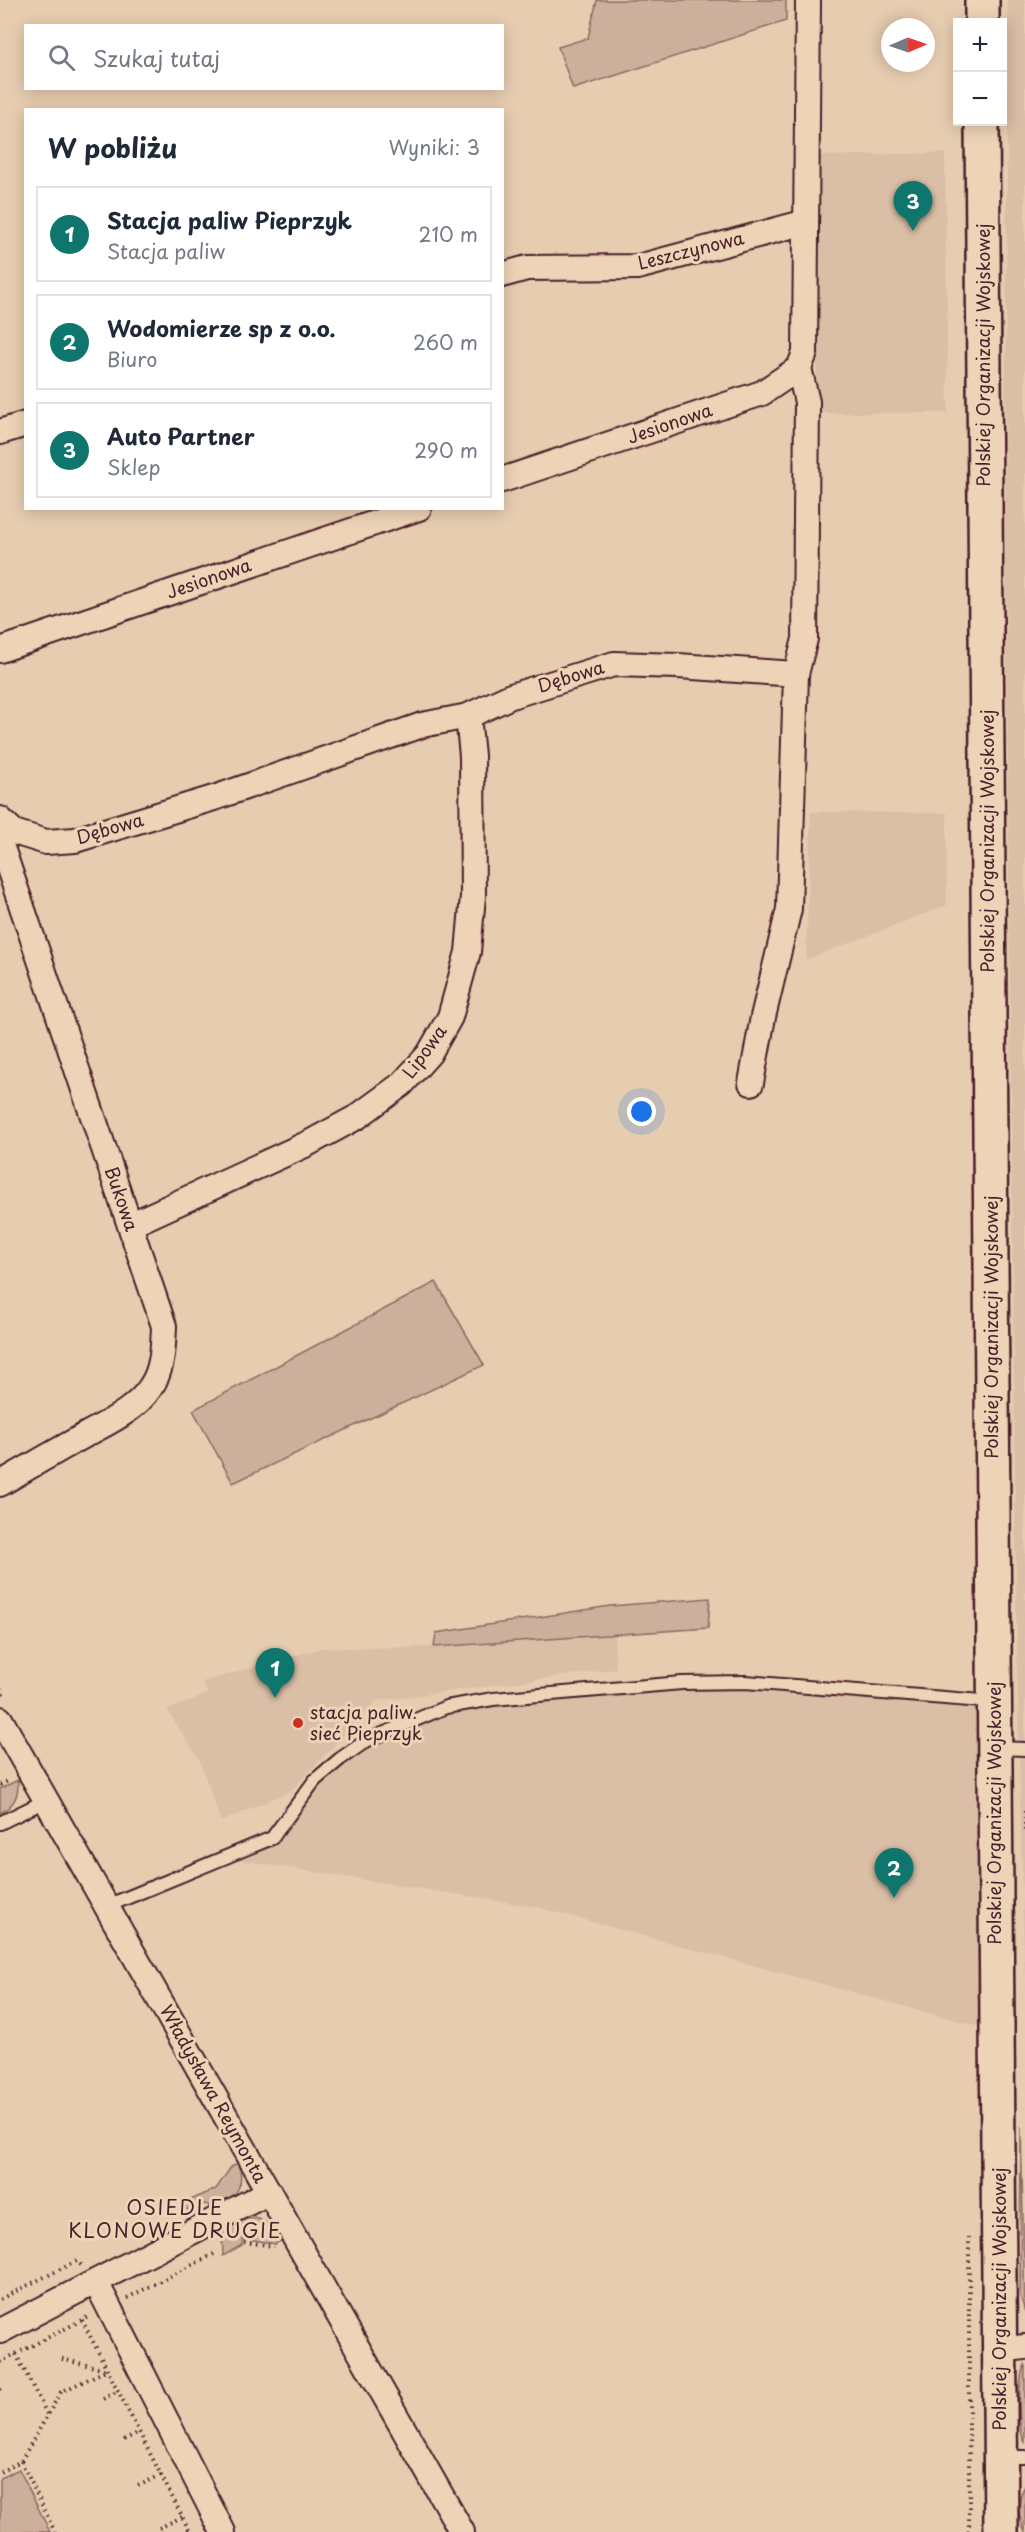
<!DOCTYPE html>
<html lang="pl">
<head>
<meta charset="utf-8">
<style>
	body { margin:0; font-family:"Playpen Sans",sans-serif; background:#f6f6f7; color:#1f2937 }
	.controls { position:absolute; right:18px; top:18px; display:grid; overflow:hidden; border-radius:0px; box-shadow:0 3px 15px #0003 }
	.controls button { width:54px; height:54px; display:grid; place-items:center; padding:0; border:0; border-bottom:2px solid #e0e1e3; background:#fff; color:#1f2937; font:30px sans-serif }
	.compass { position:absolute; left:881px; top:18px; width:54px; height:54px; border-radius:50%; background:#fff; box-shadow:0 3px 15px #0003; rotate:88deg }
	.you { position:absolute; left:642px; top:1112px; width:21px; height:21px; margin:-15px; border:4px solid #fff; border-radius:50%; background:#1a73e8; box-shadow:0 0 0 9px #1a73e833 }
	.badge { display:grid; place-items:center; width:39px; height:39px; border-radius:50%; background:#0f766e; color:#fff; font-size:20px; font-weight:700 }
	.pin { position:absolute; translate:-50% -50px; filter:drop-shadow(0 2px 3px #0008) }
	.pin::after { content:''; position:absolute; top:32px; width:21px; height:18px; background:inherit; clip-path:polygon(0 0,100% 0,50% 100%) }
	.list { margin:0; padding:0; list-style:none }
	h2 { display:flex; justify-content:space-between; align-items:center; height:78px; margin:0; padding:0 24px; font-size:26px }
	h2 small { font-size:20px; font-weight:400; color:#747a83 }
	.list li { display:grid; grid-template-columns:39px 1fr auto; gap:18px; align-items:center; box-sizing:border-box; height:96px; margin:0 12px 12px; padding:0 12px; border:2px solid #e0e1e3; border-radius:0px }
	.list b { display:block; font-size:22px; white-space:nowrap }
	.list p { margin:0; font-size:20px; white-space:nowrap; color:#747a83 }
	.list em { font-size:20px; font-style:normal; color:#747a83 }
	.icon { flex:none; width:33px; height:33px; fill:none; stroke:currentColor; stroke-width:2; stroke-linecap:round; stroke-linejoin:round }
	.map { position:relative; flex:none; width:1025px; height:2532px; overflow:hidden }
	.search { position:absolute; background:#fff; box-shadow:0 3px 15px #0003; left:24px; top:24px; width:480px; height:66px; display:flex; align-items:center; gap:15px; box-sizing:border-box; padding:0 21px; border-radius:0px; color:#747a83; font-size:22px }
	.panel { position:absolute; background:#fff; box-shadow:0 3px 15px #0003; left:24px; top:108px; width:480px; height:402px; border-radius:0px }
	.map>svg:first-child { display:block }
	.built { fill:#dabea5 }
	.green { fill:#cdb09b; stroke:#8c6863; stroke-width:1.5 }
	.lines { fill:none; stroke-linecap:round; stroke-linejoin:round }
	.lane-casing { stroke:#4a1f2b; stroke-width:16 }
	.street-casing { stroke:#4a1f2b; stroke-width:28 }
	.secondary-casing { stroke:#4a1f2b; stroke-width:38 }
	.path { stroke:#4a1f2b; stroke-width:4; stroke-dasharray:1.5 4.5; stroke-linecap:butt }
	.lane { stroke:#eed4b6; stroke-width:12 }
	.street { stroke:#eed4b6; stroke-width:24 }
	.secondary { stroke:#eed4b6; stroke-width:33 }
	.poi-dot { fill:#c8321e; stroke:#eed4b6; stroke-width:2 }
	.labels { text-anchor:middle; stroke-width:6; stroke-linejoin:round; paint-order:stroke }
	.street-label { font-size:18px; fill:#4a1f2b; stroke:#eed4b6 }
	.poi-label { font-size:18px; fill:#4a1f2b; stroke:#eed4b6; text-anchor:start }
	.neighbourhood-label { font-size:20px; letter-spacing:1.5px; fill:#4a1f2b; stroke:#eed4b6 }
</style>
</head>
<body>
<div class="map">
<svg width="1025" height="2532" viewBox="0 0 1025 2532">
	<rect width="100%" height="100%" fill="#e7cdb0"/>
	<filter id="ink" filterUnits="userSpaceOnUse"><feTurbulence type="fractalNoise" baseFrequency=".0167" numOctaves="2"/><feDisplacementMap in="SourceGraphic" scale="12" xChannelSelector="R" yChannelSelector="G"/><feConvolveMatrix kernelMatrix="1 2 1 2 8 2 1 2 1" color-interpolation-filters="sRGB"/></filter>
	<g filter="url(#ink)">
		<g class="built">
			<path d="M1008,0h17v1995l-8,-336 -12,-1166z"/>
			<path d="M945,153l3,260h-131l1,-257z"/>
			<path d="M811,812l136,1v92l-141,55z"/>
			<path d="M614,1633l2,36 -240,32 -84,89 -71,32 -22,-63 -32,-49 41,-16 -6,-12 119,-34 113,-1z"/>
			<path d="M682,1683l303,18v327l-448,-121 -299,-47 77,-80 25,-21 106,-52z"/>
		</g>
		<g class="green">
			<path d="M597,0h189v21l-213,68 -15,-42 30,-9z"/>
			<path d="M436,1282l48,83 -251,118 -40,-73z"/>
			<path d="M710,1598l-2,30 -274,19 2,-14 174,-27z"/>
			<path d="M18,1780c1,16 -4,26 -18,33v-24z"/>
			<path d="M1021,2127l4,185 -5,-17z"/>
			<path d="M237,2163c10,20 -1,33 -17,45l-15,-4 -17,8 -4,-9 32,-14 15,-22z"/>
			<path d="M256,2218l18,8 8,14 -7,4 -32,-6 -1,7 -19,11 -1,-26 23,-11z"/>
			<path d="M1025,2365v77c-8,-11 -7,-66 0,-77z"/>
			<path d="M19,2469l31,63h-50v-54z"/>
			<path d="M1025,2486v46c-7,-13 -8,-33 0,-46z"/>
		</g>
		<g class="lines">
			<g class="lane-casing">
				<g id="lane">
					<path d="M996,1748l29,1"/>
					<path d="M0,1823l47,-23"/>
					<path d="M107,1906l165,-68 43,-58 25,-21 26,-18 80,-34 47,-8 189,-16 63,-1 249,20"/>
					<path d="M1002,2457h23"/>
				</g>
			</g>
			<g class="street-casing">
				<g id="street">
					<path d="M502,275l25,-7 111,-1 168,-45"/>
					<path d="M0,432l26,-8"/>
					<path d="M502,480l260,-87 37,-25"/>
					<path d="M0,650l419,-142"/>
					<path d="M796,674l9,-35 2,-237 -8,-34 6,-15 3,-353"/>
					<path d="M0,819l14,13 32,10 29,-2 142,-43 205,-72 46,-9 43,-20 103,-32 64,2 118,8 -7,235 -26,108 -12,66"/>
					<path d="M0,842l164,484c-1,22 -1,44 -14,62 -16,24 -46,36 -70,50 -27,15 -53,30 -80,46"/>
					<path d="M130,1225l179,-82 48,-26 45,-33 27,-30 21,-37 18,-65 5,-56 -1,-140 -4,-40"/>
					<path d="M0,1719l462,813"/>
					<path d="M96,2282l127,250"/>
					<path d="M0,2331l269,-139"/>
					<path d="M1000,2350l25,-3"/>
				</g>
			</g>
			<g class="secondary-casing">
				<g id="secondary">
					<path d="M982,0v22"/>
					<path d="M982,122l19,2410"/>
				</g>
			</g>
			<g class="path">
				<path d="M0,1688l5,10"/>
				<path d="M0,1785l10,-5"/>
				<path d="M1025,1811v23"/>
				<path d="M244,2242l30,4"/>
				<path d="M127,2298l87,-44"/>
				<path d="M0,2299l77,-38 5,5"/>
				<path d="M82,2320l108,212"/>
				<path d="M16,2354l32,62"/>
				<path d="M62,2359l45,11"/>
				<path d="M0,2362l90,-46"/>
				<path d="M0,2389l1,2"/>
				<path d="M103,2399l15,-8"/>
				<path d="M124,2440l15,-8"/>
				<path d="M21,2461l34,71"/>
				<path d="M0,2472l21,-11 40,-69 46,-22"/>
				<path d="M138,2486l23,-11"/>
				<path d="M159,2528l23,-11"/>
				<path d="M969,2532v-295"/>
			</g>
			<use href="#lane" class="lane"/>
			<use href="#street" class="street"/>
			<use href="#secondary" class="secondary"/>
		</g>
	</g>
	<circle class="poi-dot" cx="298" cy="1723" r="6"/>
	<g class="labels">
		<g class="street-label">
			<text transform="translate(691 251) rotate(-14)" y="6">Leszczynowa</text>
			<text transform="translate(984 355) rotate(-90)" y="6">Polskiej Organizacji Wojskowej</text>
			<text transform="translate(670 424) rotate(-19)" y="6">Jesionowa</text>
			<text transform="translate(209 579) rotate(-19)" y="6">Jesionowa</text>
			<text transform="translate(571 677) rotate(-17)" y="6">Dębowa</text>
			<text transform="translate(110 829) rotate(-16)" y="6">Dębowa</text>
			<text transform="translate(988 841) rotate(-90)" y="6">Polskiej Organizacji Wojskowej</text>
			<text transform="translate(425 1052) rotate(-54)" y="6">Lipowa</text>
			<text transform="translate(121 1199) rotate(71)" y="6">Bukowa</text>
			<text transform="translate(992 1327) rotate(-90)" y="6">Polskiej Organizacji Wojskowej</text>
			<text transform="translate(995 1813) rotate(-90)" y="6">Polskiej Organizacji Wojskowej</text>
			<text transform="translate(213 2094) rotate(61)" y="6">Władysława Reymonta</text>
			<text transform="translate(1000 2299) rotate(-90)" y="6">Polskiej Organizacji Wojskowej</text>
		</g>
		<g class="poi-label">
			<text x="310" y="1719">stacja paliw.<tspan x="310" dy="21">sieć Pieprzyk</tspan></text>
		</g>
		<g class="neighbourhood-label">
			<text x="175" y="2215">OSIEDLE<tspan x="175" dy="23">KLONOWE DRUGIE</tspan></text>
		</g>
	</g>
</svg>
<div class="controls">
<button>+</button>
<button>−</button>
</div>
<svg class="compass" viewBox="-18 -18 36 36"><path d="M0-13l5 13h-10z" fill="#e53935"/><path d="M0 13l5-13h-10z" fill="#747a83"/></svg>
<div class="you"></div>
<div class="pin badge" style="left:275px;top:1698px">1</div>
<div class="pin badge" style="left:894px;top:1898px">2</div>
<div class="pin badge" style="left:913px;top:231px">3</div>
<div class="search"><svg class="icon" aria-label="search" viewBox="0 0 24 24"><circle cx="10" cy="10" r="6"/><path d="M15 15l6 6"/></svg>Szukaj tutaj</div>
<section class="panel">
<h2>W pobliżu<small>Wyniki: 3</small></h2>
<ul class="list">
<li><span class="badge">1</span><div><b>Stacja paliw Pieprzyk</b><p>Stacja paliw</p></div><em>210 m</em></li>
<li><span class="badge">2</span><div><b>Wodomierze sp z o.o.</b><p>Biuro</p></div><em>260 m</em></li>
<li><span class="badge">3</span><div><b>Auto Partner</b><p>Sklep</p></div><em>290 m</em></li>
</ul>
</section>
</div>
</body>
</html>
